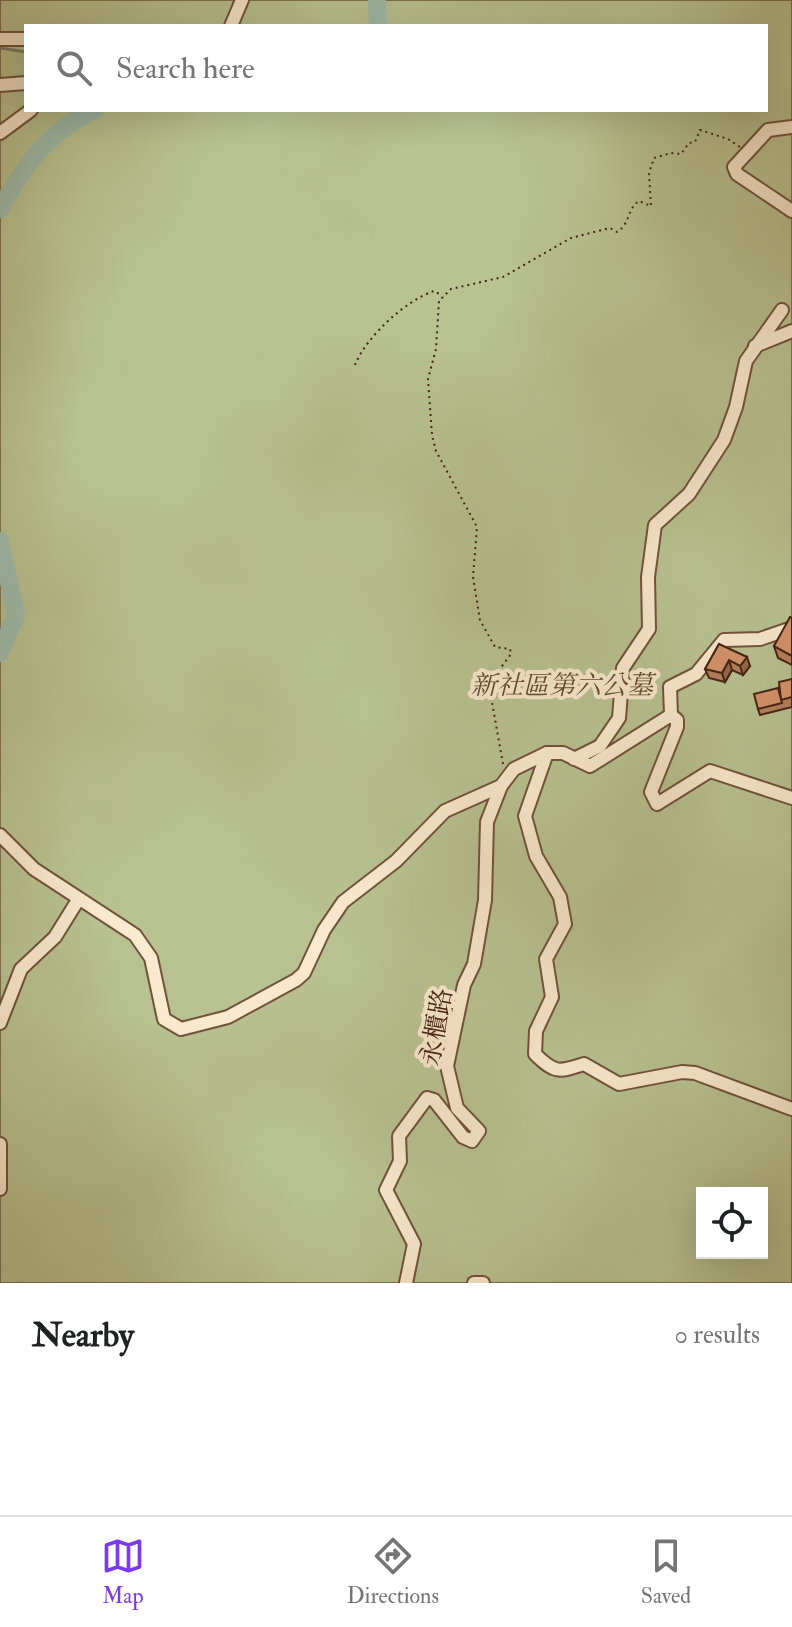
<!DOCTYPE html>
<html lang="en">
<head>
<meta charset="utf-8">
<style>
	body { margin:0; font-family:"IM FELL Double Pica","Noto Serif TC",serif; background:#f2f2f2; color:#202124 }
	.controls { position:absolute; right:24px; bottom:24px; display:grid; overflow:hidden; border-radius:0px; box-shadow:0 8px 32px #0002 }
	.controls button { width:72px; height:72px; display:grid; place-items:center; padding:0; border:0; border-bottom:2px solid #e0e0e0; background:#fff; color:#202124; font:40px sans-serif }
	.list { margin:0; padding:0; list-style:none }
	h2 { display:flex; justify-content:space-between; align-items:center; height:104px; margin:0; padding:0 32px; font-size:34px }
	h2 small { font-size:26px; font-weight:400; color:#757577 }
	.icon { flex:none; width:44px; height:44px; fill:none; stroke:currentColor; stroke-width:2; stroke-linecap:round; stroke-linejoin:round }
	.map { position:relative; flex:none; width:792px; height:1283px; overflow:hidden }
	.search { position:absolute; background:#fff; box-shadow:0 8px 32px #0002; left:24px; right:24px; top:24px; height:88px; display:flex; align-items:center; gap:20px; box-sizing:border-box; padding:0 28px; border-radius:0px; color:#757577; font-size:30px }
	.sheet { height:232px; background:#fff }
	nav { display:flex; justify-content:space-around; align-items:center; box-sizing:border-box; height:112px; border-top:2px solid #e0e0e0; background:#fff; font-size:22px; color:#757577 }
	nav a { display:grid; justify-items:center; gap:4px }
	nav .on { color:#7c3aed }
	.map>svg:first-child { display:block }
	.green { fill:#b9c392; stroke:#7e7352; stroke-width:2; fill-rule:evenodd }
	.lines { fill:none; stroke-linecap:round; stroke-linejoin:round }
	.stream { stroke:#7a7f6f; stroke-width:3 }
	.river { stroke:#9ebdad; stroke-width:18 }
	.minor-casing { stroke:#71523c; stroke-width:16 }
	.path { stroke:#442313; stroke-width:2; stroke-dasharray:2 4; stroke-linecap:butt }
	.minor { stroke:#fbebd0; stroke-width:12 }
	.wall { fill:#b67f5d; stroke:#442313; stroke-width:2 }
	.shaded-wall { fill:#94684c; stroke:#442313; stroke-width:2 }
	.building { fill:#d4946c; stroke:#442313; stroke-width:2 }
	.labels { text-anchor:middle; stroke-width:8; stroke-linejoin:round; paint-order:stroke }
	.park-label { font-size:26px; font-style:italic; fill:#614b33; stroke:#fbebd0 }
	.street-label { font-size:26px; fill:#442313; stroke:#fbebd0 }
</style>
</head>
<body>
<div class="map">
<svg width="792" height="1283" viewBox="0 0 792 1283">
	<rect width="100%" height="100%" fill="#f9e0b7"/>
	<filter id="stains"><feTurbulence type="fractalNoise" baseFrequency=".0025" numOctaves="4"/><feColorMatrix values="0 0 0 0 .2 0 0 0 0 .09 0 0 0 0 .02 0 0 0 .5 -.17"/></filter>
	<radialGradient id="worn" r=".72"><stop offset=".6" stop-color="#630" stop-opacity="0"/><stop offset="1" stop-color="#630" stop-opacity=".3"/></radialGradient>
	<path class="green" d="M0,0h792v1283h-792zM26,26h740v84h-740zM702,1193h60v60h-60z"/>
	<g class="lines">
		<path class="stream" d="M0,48l26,4"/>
		<g class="river">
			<path d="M377,0l1,26"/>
			<path d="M0,209c24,-43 49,-79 95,-99"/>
			<path d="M0,541l16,74 -16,38"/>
		</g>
		<g class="minor-casing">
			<g id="minor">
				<path d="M231,26l11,-26"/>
				<path d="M0,39h26"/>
				<path d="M0,85l26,-2"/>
				<path d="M792,127l-24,3 -34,37 3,7 55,37"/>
				<path d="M0,133l31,-23"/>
				<path d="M755,346l37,-15"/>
				<path d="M671,715l-1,-28 26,-13 28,-34 36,-1 32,-11"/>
				<path d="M547,753l-22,63 11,40 24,41 5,27 -19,35 6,38 -16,34 -1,23c20,20 24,18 49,10l35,20 63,-12 13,1 97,36"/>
				<path d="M574,759l26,-13 19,-28 4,-50 26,-39 -1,-52 7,-52 34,-31 35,-54 12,-33 10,-46 36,-51"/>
				<path d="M0,835l34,34 101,66 16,23 13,61 17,10 47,-12 68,-37 8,-7 20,-43 19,-28 53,-41 49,-50 56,-25 13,-17 33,-16h16l27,13 81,-51 6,5v7l-26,65 6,12 53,-33 82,27"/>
				<path d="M0,1023l21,-54 34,-32 23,-37"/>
				<path d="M0,1144v45"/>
				<path d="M406,1283l8,-39 -28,-54 14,-29 -1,-25 28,-38 7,2 29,37 9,4 7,-10 -22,-23 -10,-42 17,-81 10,-21 11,-64 2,-78 14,-36"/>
				<path d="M474,1283h9"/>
			</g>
		</g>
		<g class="path">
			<path d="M355,365c11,-28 51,-65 79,-74l7,4"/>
			<path d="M503,764l-13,-73 4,-14 17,-23 -1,-5 -15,-2 -15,-27 -7,-43 4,-50 -41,-76 -4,-16 -4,-56 8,-30 3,-48 12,-12 52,-12 68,-39 39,-10 7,4c14,-9 9,-22 22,-31l12,5 -2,-33 5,-15 17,-5 10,1 8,-11 6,-1 5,-12 28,9 12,8"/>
		</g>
		<use href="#minor" class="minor"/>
	</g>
	<g class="wall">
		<path d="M792,618v47l-14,-7 -4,-12z"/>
		<path d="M719,644l31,22 -7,9 -11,-5 -7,12 -16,-4 -4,-9z"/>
		<path d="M792,679v28l-32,8 -2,-6 20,-21z"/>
	</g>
	<g class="shaded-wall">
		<path d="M747,657l3,9 -7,9 -3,-9z"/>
		<path d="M729,660l3,10 -7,12 -3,-9z"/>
	</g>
	<g class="building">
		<path d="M790,617l2,1v38l-18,-10z"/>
		<path d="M719,644l28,13 -7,9 -11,-6 -7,13 -17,-4z"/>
		<path d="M792,679v18l-11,3 -2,-18z"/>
		<path d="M778,688l4,15 -24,6 -4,-15z"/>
	</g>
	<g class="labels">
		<g class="park-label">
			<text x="562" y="694">新社區第六公墓</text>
		</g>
		<g class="street-label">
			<text transform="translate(436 1027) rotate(-80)" y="9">永櫃路</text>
		</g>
	</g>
	<rect width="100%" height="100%" filter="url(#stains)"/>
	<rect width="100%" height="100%" fill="url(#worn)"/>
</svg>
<div class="controls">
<button><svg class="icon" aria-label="locate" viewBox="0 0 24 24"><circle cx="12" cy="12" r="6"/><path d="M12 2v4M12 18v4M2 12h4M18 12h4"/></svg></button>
</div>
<div class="search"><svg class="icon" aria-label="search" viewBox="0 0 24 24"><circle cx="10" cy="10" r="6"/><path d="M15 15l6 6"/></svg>Search here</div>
</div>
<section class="sheet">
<h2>Nearby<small>0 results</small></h2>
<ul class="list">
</ul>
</section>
<nav>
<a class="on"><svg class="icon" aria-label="map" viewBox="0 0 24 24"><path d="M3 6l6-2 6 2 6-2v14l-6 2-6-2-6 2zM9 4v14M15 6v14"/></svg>Map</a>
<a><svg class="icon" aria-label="directions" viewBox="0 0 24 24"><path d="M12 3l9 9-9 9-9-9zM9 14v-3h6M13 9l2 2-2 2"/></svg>Directions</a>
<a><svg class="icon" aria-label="saved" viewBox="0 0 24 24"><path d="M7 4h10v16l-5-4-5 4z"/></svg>Saved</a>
</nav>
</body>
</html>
